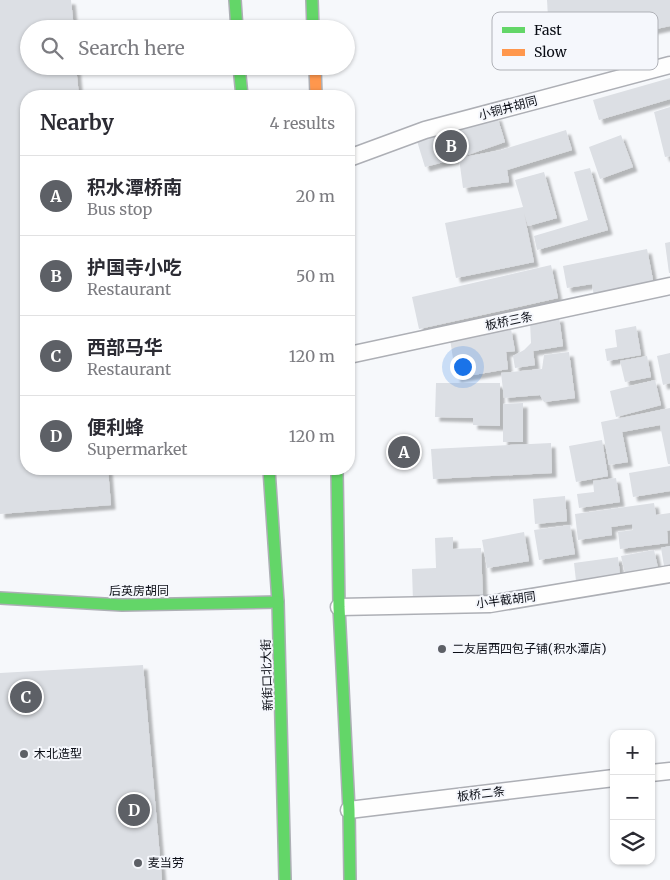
<!DOCTYPE html>
<html lang="en">
<head>
<meta charset="utf-8">
<style>
	body { margin:0; font-family:Merriweather,"Noto Sans SC",serif; background:#f2f2f3; color:#2b2b33 }
	.controls { position:absolute; right:15px; bottom:15px; display:grid; overflow:hidden; border-radius:10px; box-shadow:0 1px 4px #0004 }
	.controls button { width:45px; height:45px; display:grid; place-items:center; padding:0; border:0; border-bottom:1px solid #e1e1e2; background:#fff; color:#2b2b33; font:25px sans-serif }
	.you { position:absolute; left:462px; top:366px; width:18px; height:18px; margin:-12px; border:4px solid #fff; border-radius:50%; background:#1a73e8; box-shadow:0 0 0 8px #1a73e833 }
	.badge { display:grid; place-items:center; width:32px; height:32px; border-radius:50%; background:#5d6066; color:#fff; font-size:16px; font-weight:700 }
	.pin { position:absolute; translate:-50% -50%; border:2px solid #fff; box-shadow:0 1px 5px #0006 }
	.list { margin:0; padding:0; list-style:none }
	h2 { display:flex; justify-content:space-between; align-items:center; height:65px; margin:0; padding:0 20px; font-size:21px }
	h2 small { font-size:16px; font-weight:400; color:#7c7c81 }
	.list li { display:grid; grid-template-columns:32px 1fr auto; gap:15px; align-items:center; box-sizing:border-box; height:80px; padding:0 20px; border-top:1px solid #e1e1e2 }
	.list b { display:block; font-size:19px; white-space:nowrap }
	.list p { margin:0; font-size:16px; white-space:nowrap; color:#7c7c81 }
	.list em { font-size:16px; font-style:normal; color:#7c7c81 }
	.icon { flex:none; width:28px; height:28px; fill:none; stroke:currentColor; stroke-width:2; stroke-linecap:round; stroke-linejoin:round }
	.map { position:relative; flex:none; width:670px; height:880px; overflow:hidden }
	.search { position:absolute; background:#fff; box-shadow:0 1px 4px #0004; left:20px; top:20px; width:335px; height:55px; display:flex; align-items:center; gap:12px; box-sizing:border-box; padding:0 18px; border-radius:28px; color:#7c7c81; font-size:19px }
	.panel { position:absolute; background:#fff; box-shadow:0 1px 4px #0004; left:20px; top:90px; width:335px; height:385px; border-radius:20px }
	.map>svg:first-child { display:block }
	.building { fill:#dcdfe4; filter:url(#shadow) }
	.lines { fill:none; stroke-linecap:round; stroke-linejoin:round }
	.lane-casing { stroke:#adafb5; stroke-width:19 }
	.fast-casing { stroke:#adafb5; stroke-width:14 }
	.slow-casing { stroke:#adafb5; stroke-width:14 }
	.lane { stroke:#fefefe; stroke-width:16 }
	.fast { stroke:#63d668; stroke-width:11 }
	.slow { stroke:#ff974d; stroke-width:11 }
	.poi-dot { fill:#5d6066; stroke:#f5f7fc; stroke-width:2 }
	.labels { text-anchor:middle; stroke-width:4; stroke-linejoin:round; paint-order:stroke }
	.street-label { font-size:12px; fill:#0b0e16; stroke:#f5f7fc }
	.poi-label { font-size:12px; fill:#0b0e16; stroke:#f5f7fc; text-anchor:start }
	.key { fill:#f5f7fc; stroke:#afb1b7; stroke-width:1 }
	.key-label { font-size:14px; fill:#0b0e16 }
</style>
</head>
<body>
<div class="map">
<svg width="670" height="880" viewBox="0 0 670 880">
	<defs>
		<filter id="shadow"><feDropShadow dx="4.5" dy="4.5" stdDeviation="1" flood-color="#0004"/></filter>
	</defs>
	<rect width="100%" height="100%" fill="#f6f8fb"/>
	<g class="building">
		<path d="M0,0h71l3,29h-45v37h47l3,30h-53v373h82l3,36 -111,9z"/>
		<path d="M547,0h123v26l-120,26z"/>
		<path d="M670,78v21l-71,21 -6,-20z"/>
		<path d="M670,107v49l-5,1 -11,-45z"/>
		<path d="M497,116l8,26 -46,16 -34,9 -8,-26z"/>
		<path d="M566,130l6,20 -65,20 2,12 -46,6 -4,-30 42,-8z"/>
		<path d="M621,135l12,32 -33,12 -11,-32z"/>
		<path d="M590,168l18,62 -71,20 -3,-14 54,-16 -14,-48z"/>
		<path d="M544,172l13,46 -29,8 -4,-13 10,49 -78,16 -11,-55 78,-16 -8,-27z"/>
		<path d="M670,242v31h-1l-4,-30z"/>
		<path d="M647,249l7,36 -60,12 -2,-13 -25,4 -4,-22z"/>
		<path d="M551,265l7,33 -139,31 -7,-32z"/>
		<path d="M559,317l4,29 -30,5 2,14 -20,3 -2,-12 11,-6 7,-7 -1,-21z"/>
		<path d="M636,326l5,29 -34,6 -2,-12 12,-2 -2,-17z"/>
		<path d="M511,329l4,22 -9,1 2,17 -52,9 -6,-39z"/>
		<path d="M569,352l6,46 -31,4 -4,-7 -36,3 -3,-25 41,-4 2,-14z"/>
		<path d="M670,353v30l-7,2 -6,-29z"/>
		<path d="M647,356l4,21 -26,5 -5,-21z"/>
		<path d="M655,380l6,25 -45,12 -6,-26z"/>
		<path d="M436,383h64v43l-27,-1v-7l-38,-1z"/>
		<path d="M523,403v39h-20v-38z"/>
		<path d="M670,408v56h-2l-8,-39 -38,7 6,30 -19,3 -8,-43z"/>
		<path d="M602,440l6,36 -32,6 -7,-36z"/>
		<path d="M551,443l1,30 -119,6 -2,-30z"/>
		<path d="M670,466v25l-37,6 -4,-24z"/>
		<path d="M616,478l4,24 -41,6 -2,-14 17,-2 -1,-11z"/>
		<path d="M565,496l2,25 -32,3 -2,-25z"/>
		<path d="M654,503l2,12 14,-2v17l-3,1 1,12 -48,6 -2,-17 15,-2 -1,-6 -21,3 1,8 -34,5 -3,-26z"/>
		<path d="M570,525l5,29 -36,6 -5,-30z"/>
		<path d="M524,532l5,29 -42,7 -5,-28z"/>
		<path d="M453,537v12l28,-1 2,51 -70,3 -1,-33 24,-1 -1,-30z"/>
		<path d="M670,546v19l-6,1 -3,-18z"/>
		<path d="M654,550l4,18 -33,6 -4,-18z"/>
		<path d="M618,557l2,18 -44,6 -2,-18z"/>
		<path d="M143,665l19,215h-162v-207z"/>
	</g>
	<g class="lines">
		<g class="lane-casing">
			<g id="lane">
				<path d="M349,158l76,-28 245,-65"/>
				<path d="M349,355l321,-69"/>
				<path d="M339,607l151,-3 180,-30"/>
				<path d="M651,773l19,-2"/>
				<path d="M349,810l265,-32"/>
			</g>
		</g>
		<g class="fast-casing">
			<g id="fast">
				<path d="M235,0l2,29"/>
				<path d="M312,0l1,29"/>
				<path d="M239,66l3,30"/>
				<path d="M269,469l9,133 7,278"/>
				<path d="M337,469l2,138 10,203 1,70"/>
				<path d="M0,598l122,7 156,-3"/>
			</g>
		</g>
		<g class="slow-casing">
			<path id="slow" d="M315,66l1,30"/>
		</g>
		<use href="#lane" class="lane"/>
		<use href="#fast" class="fast"/>
		<use href="#slow" class="slow"/>
	</g>
	<g class="poi-dot">
		<circle cx="442" cy="649" r="5"/>
		<circle cx="24" cy="754" r="5"/>
		<circle cx="138" cy="863" r="5"/>
	</g>
	<g class="labels">
		<g class="street-label">
			<text transform="translate(508 108) rotate(-15)" y="4">小铜井胡同</text>
			<text transform="translate(509 321) rotate(-12)" y="4">板桥三条</text>
			<text x="139" y="595">后英房胡同</text>
			<text transform="translate(506 600) rotate(-7)" y="4">小半截胡同</text>
			<text transform="translate(267 675) rotate(-92)" y="4">新街口北大街</text>
			<text transform="translate(481 794) rotate(-7)" y="4">板桥二条</text>
		</g>
		<g class="poi-label">
			<text x="452" y="653">二友居西四包子铺(积水潭店)</text>
			<text x="34" y="758">木北造型</text>
			<text x="148" y="867">麦当劳</text>
		</g>
	</g>
	<rect x="492" y="12" width="166" height="58" rx="8" class="key"/>
	<rect x="502" y="27" width="23" height="6" fill="#63d668"/>
	<rect x="502" y="49" width="23" height="7" fill="#ff974d"/>
	<g class="key-label">
		<text x="534" y="35">Fast</text>
		<text x="534" y="57">Slow</text>
	</g>
</svg>
<div class="controls">
<button>+</button>
<button>−</button>
<button><svg class="icon" aria-label="layers" viewBox="0 0 24 24"><path d="M12 4l9 5-9 5-9-5zM3 14l9 5 9-5"/></svg></button>
</div>
<div class="you"></div>
<div class="pin badge" style="left:404px;top:452px">A</div>
<div class="pin badge" style="left:451px;top:146px">B</div>
<div class="pin badge" style="left:26px;top:697px">C</div>
<div class="pin badge" style="left:134px;top:810px">D</div>
<div class="search"><svg class="icon" aria-label="search" viewBox="0 0 24 24"><circle cx="10" cy="10" r="6"/><path d="M15 15l6 6"/></svg>Search here</div>
<section class="panel">
<h2>Nearby<small>4 results</small></h2>
<ul class="list">
<li><span class="badge">A</span><div><b>积水潭桥南</b><p>Bus stop</p></div><em>20 m</em></li>
<li><span class="badge">B</span><div><b>护国寺小吃</b><p>Restaurant</p></div><em>50 m</em></li>
<li><span class="badge">C</span><div><b>西部马华</b><p>Restaurant</p></div><em>120 m</em></li>
<li><span class="badge">D</span><div><b>便利蜂</b><p>Supermarket</p></div><em>120 m</em></li>
</ul>
</section>
</div>
</body>
</html>
